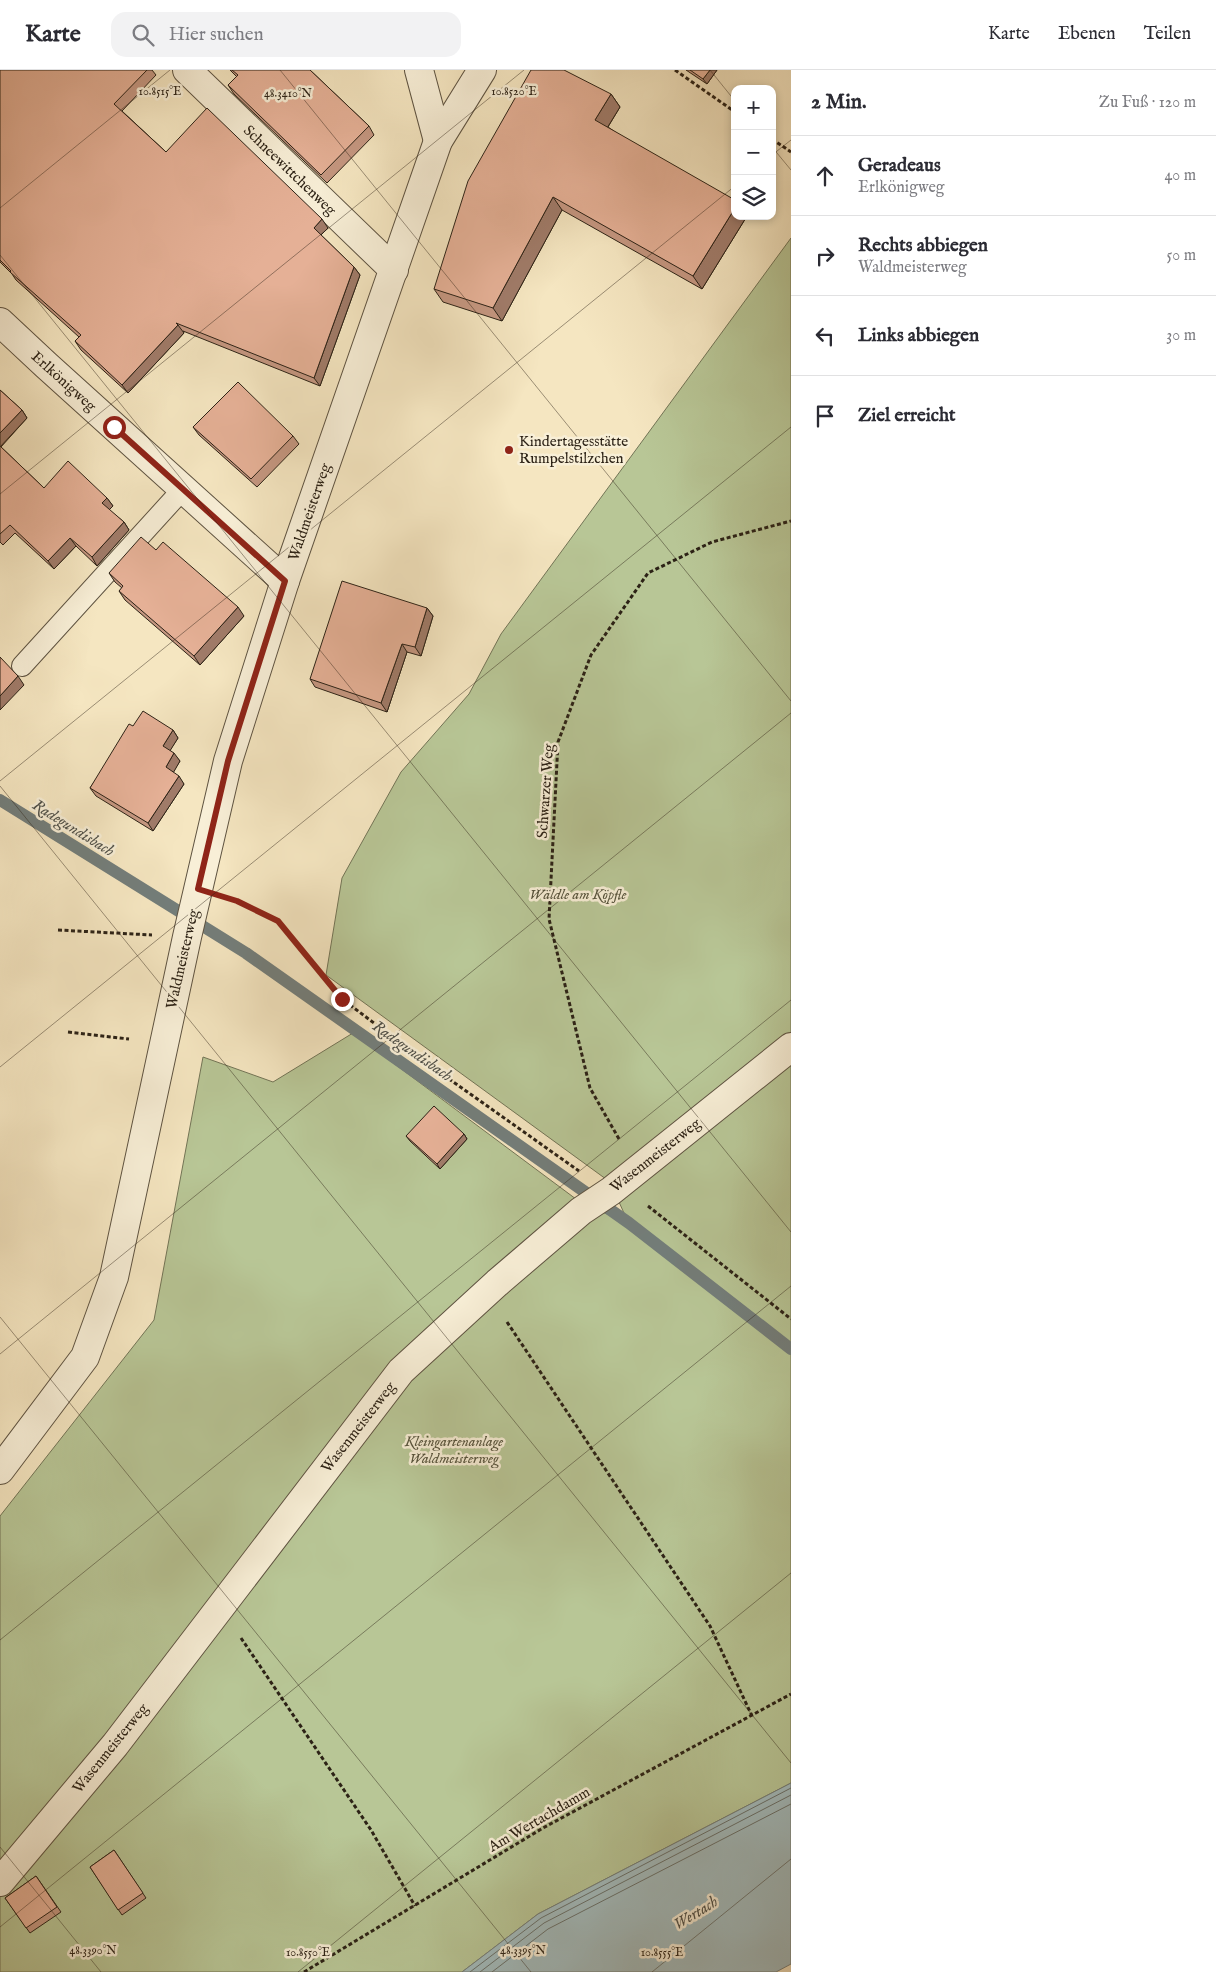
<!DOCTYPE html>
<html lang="de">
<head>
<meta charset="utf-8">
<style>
	body { margin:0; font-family:"IM FELL English",serif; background:#f2f2f3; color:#2b2b33 }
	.controls { position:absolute; right:15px; top:15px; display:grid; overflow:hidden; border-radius:10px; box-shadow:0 2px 8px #0003 }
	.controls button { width:45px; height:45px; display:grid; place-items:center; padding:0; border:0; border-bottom:1px solid #e1e1e2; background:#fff; color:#2b2b33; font:25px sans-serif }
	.stop { position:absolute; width:15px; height:15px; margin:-11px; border:4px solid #8f2418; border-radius:50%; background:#fff }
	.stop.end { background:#8f2418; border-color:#fff; box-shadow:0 1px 5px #0008 }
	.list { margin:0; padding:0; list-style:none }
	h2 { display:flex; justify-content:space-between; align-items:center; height:65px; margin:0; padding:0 20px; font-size:21px }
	h2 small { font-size:16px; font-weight:400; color:#7c7c81 }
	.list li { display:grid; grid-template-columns:32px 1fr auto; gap:15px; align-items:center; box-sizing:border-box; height:80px; padding:0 20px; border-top:1px solid #e1e1e2 }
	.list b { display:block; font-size:19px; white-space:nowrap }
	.list p { margin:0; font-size:16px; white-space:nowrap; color:#7c7c81 }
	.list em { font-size:16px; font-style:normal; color:#7c7c81 }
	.icon { flex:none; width:28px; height:28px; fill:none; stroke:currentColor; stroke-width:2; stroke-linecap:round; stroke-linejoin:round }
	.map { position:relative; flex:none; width:791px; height:1902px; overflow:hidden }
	header { display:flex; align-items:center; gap:30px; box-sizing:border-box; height:70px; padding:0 25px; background:#fff; border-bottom:1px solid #e1e1e2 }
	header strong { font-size:24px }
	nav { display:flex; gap:28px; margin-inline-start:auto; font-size:18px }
	.search { width:350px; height:45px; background:#f2f2f3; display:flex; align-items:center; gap:12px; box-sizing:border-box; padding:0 18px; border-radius:15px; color:#7c7c81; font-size:19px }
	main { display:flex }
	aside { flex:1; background:#fff }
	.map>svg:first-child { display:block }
	.green { fill:#b8c696; stroke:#727456 }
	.water { fill:#a2bcbf; stroke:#737e7b }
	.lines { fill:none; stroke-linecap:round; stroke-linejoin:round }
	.shore { stroke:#676f6a; stroke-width:1 }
	.stream { stroke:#737e7b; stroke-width:12 }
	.service-casing { stroke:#5e5341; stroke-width:22 }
	.minor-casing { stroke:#5e5341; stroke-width:30 }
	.path { stroke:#2c2216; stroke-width:3; stroke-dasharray:4 2.5; stroke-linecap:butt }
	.service { stroke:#f8efd7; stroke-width:20 }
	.minor { stroke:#f8efd7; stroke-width:28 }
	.wall { fill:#c59781; stroke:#2c2216 }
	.shaded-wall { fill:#a07b69; stroke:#2c2216 }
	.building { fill:#e5b096; stroke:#2c2216 }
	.route { stroke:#8f2418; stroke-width:6 }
	.ticks { fill:none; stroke:#2c2216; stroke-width:1; stroke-opacity:0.45 }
	.poi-dot { fill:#8f2418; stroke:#f8efd7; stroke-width:2 }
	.labels { text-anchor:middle; stroke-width:5; stroke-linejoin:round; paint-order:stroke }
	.street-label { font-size:15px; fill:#2c2216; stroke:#f8efd7 }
	.poi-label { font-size:15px; fill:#2c2216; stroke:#f8efd7; text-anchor:start }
	.park-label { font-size:15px; font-style:italic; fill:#56533c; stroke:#f8efd7 }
	.water-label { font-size:16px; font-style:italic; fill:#4f5049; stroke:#f8efd7 }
	.ticks-label { font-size:12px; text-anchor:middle; fill:#2c2216; stroke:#f8efd7; stroke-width:5; stroke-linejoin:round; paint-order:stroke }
</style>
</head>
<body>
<header>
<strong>Karte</strong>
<div class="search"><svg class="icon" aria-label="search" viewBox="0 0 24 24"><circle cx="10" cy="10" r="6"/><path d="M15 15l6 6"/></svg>Hier suchen</div>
<nav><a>Karte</a><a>Ebenen</a><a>Teilen</a></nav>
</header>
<main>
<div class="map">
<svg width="791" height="1902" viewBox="0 0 791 1902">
	<rect width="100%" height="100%" fill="#f5e6c1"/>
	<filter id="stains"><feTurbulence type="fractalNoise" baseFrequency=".004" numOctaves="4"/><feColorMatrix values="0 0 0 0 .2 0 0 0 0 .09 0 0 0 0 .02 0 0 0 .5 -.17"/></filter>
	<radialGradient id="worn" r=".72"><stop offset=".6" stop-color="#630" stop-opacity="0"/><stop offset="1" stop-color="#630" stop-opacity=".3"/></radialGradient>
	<path class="green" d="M791,168v1545l-253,131 -76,58h-462v-456l154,-196 49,-263 70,25 80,-49 231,172 44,17 -18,-40 -284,-207 16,-97 59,-106 68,-78 32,-60z"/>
	<path class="water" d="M791,1713v181l-15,8h-314l76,-58z"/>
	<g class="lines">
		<g class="shore">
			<path d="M470,1902l71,-54 250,-130"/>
			<path d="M480,1902l64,-49 247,-128"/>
			<path d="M492,1902l56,-43 243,-125"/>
		</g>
		<path class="stream" d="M0,730l246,153 383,270 162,126"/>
		<g class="service-casing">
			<path id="service" d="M22,596l161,-177"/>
		</g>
		<g class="minor-casing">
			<g id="minor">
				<path d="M187,0l207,200"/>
				<path d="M419,0l19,71"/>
				<path d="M0,252l46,43 239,216"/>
				<path d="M0,1400l85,-113 29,-80 73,-340 41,-176 57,-180 153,-440 44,-71"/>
				<path d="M0,1812l115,-137 286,-374 96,-88 84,-72 30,-20 180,-144"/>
			</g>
		</g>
		<g class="path">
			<path d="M675,0l60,42"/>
			<path d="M772,69l19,13"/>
			<path d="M231,829l47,22 64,78 100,75 137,97"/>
			<path d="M58,860l94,5"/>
			<path d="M68,962l61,7"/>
			<path d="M619,1069l-29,-51 -41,-169 9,-177 33,-87 57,-82 64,-31 79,-21"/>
			<path d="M648,1136l143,113"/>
			<path d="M507,1252l203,304 42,90"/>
			<path d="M241,1568l130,192 44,76"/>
			<path d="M304,1902l239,-144 248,-134"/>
		</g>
		<use href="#service" class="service"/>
		<use href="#minor" class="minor"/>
	</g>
	<g class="wall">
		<path d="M0,0h152l4,5 -34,36 44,41 162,76 -7,7 33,32 6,8 -40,111 -137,-55 1,2 -56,60 -47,-43 -6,-9 4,-4 -63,-57 -4,-6 -12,-12z"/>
		<path d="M230,0h80l59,56 5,9 -47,48 -93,-89 -6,-9 9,-8z"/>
		<path d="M686,0h31l-10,14z"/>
		<path d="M611,24l9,13 -12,20 127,89h12l-45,73 -140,-79 -60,111 -59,-19 -9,-13z"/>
		<path d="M0,320l22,20 5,8 -26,29 43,41 63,10 6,8 -4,4 15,12 5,8 -32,36 -21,-20 -22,23 -39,-36 -12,12 -3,-3z"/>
		<path d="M193,357l100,9 6,8 -42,43 -58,-52z"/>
		<path d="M156,480l88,66 -44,49 -75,-65 -6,-9 3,-3 -7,-6 -6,-9z"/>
		<path d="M427,538l6,8 -12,40 -14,-4 -20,60 -72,-25 -5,-8z"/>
		<path d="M133,656l40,4 5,8 -8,12 10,11 -7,11 11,12 -31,47 -57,-35 -6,-8z"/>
		<path d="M464,1064l3,5 -27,30 -30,-28 -4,-5z"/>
		<path d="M114,1780l32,48 -24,17 -32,-48z"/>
		<path d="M36,1806l25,36 -31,21 -25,-35z"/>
	</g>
	<g class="shaded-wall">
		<path d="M710,0h7l-10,14 -4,-5z"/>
		<path d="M611,24l9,13 -16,26 -9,-13z"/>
		<path d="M553,127l9,13 -60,111 -9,-13z"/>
		<path d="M735,138v8h12l-45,73 -9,-13z"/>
		<path d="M322,149l6,9 -9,9 -5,-9z"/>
		<path d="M354,197l6,8 -40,111 -6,-8z"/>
		<path d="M178,255l6,8 -56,60 -6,-8z"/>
		<path d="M22,340l5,8 -27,29v-14z"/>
		<path d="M107,428l6,8 -5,5 -6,-8z"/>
		<path d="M124,452l5,8 -32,36 -5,-9z"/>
		<path d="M70,468l6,8 -22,23 -6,-8z"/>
		<path d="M238,537l6,9 -44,49 -6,-9z"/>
		<path d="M427,538l6,8 -12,40 -6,-9z"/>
		<path d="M402,574l5,8 -20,60 -6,-9z"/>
		<path d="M18,606l6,9 -24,25v-14z"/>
		<path d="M173,660l5,8 -10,16 -5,-8z"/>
		<path d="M174,683l6,8 -8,14 -6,-8z"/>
		<path d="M179,706l5,8 -31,47 -5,-8z"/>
		<path d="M464,1064l3,5 -27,30 -3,-5z"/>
	</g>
	<g class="building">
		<path d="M0,0h147l-33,34 52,48 41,-44 115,111 -8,9 40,39 -40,111 -138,-55 2,2 -56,60 -47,-44 6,-6 -71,-63 1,-1 -11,-11z"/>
		<path d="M232,0h78l59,56 -48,49 -93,-90 10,-10z"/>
		<path d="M531,0h33l47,24 -16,26 140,80v8l-42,68 -140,-79 -60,111 -59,-19 34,-108z"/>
		<path d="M690,0h20l-7,9z"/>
		<path d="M238,312l55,54 -42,43 -58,-52z"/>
		<path d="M0,320l22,20 -22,23z"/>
		<path d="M0,376l44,42 24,-27 39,37 -5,5 22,19 -32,35 -22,-19 -22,23 -38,-36 -10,9z"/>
		<path d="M141,467l15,13 7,-8 75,65 -44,49 -75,-65 4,-5 -14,-13z"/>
		<path d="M342,511l85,27 -12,39 -13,-3 -21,59 -71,-24z"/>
		<path d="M0,587l18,19 -18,20z"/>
		<path d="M143,641l30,19 -10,16 11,7 -8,14 13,9 -31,47 -58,-35 39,-64 4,2z"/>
		<path d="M434,1036l30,28 -27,30 -31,-28z"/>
		<path d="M114,1780l29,43 -25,17 -28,-43z"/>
		<path d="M36,1806l21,31 -31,21 -21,-30z"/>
	</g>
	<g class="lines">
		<path class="route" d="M114,357l171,154 -57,180 -30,128 39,12 41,20 64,78"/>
	</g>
	<path class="ticks" d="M280,0l511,631M710,0l25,31M772,77l19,23M772,85l19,-15M0,138l170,-138M0,185l791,977M0,424l524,-424M0,711l735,-595M0,716l791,977M0,997l791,-640M0,1247l531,655M0,1284l791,-641M0,1570l791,-640M0,1777l101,125M0,1857l791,-641M298,1902l493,-399M652,1902l139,-113"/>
	<circle class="poi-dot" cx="509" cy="380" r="5"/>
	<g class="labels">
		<g class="street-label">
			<text transform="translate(290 100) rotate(44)" y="5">Schneewittchenweg</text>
			<text transform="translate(64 311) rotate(42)" y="5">Erlkönigweg</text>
			<text transform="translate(309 442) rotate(-71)" y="5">Waldmeisterweg</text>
			<text transform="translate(545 721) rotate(-86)" y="5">Schwarzer Weg</text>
			<text transform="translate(182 889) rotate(-77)" y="5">Waldmeisterweg</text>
			<text transform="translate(655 1085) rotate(-38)" y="5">Wasenmeisterweg</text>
			<text transform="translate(358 1357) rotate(-52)" y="5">Wasenmeisterweg</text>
			<text transform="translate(110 1678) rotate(-51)" y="5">Wasenmeisterweg</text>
			<text transform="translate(539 1749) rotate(-30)" y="5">Am Wertachdamm</text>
		</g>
		<g class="poi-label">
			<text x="519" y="376">Kindertagesstätte<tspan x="519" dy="17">Rumpelstilzchen</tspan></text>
		</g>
		<g class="park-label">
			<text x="578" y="829">Wäldle am Köpfle</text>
			<text x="454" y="1376">Kleingartenanlage<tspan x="454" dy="17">Waldmeisterweg</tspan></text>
		</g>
		<g class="water-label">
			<text transform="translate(74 757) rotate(32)" y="6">Radegundisbach</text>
			<text transform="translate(413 980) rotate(35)" y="6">Radegundisbach</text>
			<text transform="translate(695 1842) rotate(-32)" y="6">Wertach</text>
		</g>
	</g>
	<g class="ticks-label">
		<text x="160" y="25">10.8515°E</text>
		<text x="514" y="25">10.8520°E</text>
		<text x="288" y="27">48.3410°N</text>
		<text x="93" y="1884">48.3390°N</text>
		<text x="523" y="1884">48.3395°N</text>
		<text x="308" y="1886">10.8550°E</text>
		<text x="662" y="1886">10.8555°E</text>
	</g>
	<rect width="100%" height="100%" filter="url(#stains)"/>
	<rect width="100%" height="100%" fill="url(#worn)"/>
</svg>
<div class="controls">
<button>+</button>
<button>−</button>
<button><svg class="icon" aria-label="layers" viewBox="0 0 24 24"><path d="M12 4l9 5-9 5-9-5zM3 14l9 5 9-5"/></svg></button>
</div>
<div class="stop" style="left:114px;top:357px"></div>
<div class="stop end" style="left:342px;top:929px"></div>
</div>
<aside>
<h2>2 Min.<small>Zu Fuß · 120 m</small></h2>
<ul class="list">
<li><svg class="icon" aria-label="ahead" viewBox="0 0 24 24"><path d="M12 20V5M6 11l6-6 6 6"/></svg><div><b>Geradeaus</b><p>Erlkönigweg</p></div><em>40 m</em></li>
<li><svg class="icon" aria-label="right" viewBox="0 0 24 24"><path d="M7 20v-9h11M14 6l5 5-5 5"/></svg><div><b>Rechts abbiegen</b><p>Waldmeisterweg</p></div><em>50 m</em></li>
<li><svg class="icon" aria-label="left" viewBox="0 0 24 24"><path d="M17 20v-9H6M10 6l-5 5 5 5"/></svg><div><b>Links abbiegen</b></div><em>30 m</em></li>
<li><svg class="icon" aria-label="arrive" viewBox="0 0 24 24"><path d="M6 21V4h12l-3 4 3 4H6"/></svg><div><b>Ziel erreicht</b></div></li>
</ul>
</aside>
</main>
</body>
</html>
